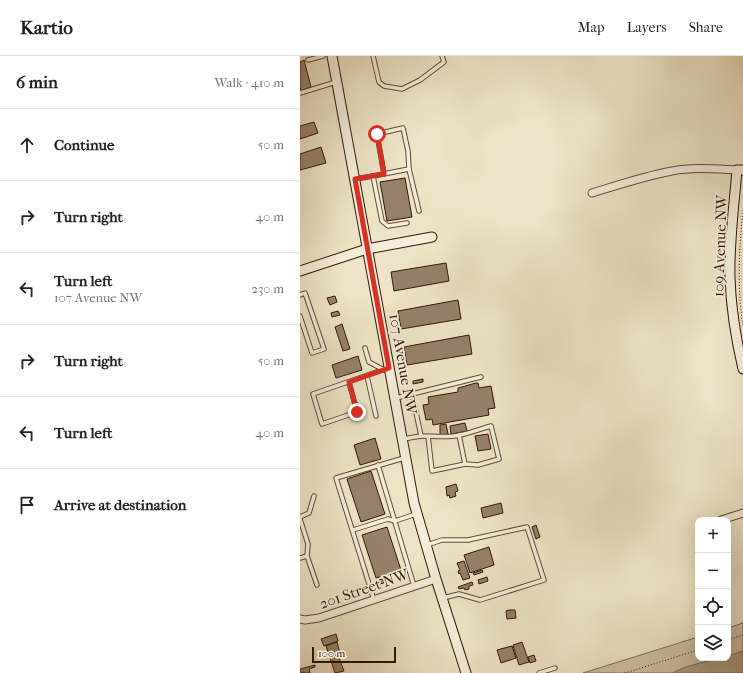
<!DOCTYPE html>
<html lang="en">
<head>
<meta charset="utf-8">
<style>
	body { margin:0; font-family:"IM FELL French Canon",serif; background:#f2f2f2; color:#222 }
	.controls { position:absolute; right:12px; bottom:12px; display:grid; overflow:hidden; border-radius:8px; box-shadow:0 4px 16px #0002 }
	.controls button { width:36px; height:36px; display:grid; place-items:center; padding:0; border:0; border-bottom:1px solid #e0e0e0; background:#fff; color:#222; font:20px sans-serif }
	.scale { position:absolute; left:12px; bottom:10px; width:84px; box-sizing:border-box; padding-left:4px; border:2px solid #371604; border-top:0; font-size:11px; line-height:14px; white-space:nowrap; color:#371604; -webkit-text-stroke:3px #f3edd9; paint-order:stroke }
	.stop { position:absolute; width:12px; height:12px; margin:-9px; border:3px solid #d93025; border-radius:50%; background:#fff }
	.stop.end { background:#d93025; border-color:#fff; box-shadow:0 1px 4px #0008 }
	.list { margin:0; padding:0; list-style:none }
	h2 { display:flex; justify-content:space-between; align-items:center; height:52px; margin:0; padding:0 16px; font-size:17px }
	h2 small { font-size:13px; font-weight:400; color:#767676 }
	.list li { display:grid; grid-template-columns:26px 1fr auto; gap:12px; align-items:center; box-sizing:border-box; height:72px; padding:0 16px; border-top:1px solid #e0e0e0 }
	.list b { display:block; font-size:15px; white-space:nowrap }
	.list p { margin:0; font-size:13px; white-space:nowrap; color:#767676 }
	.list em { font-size:13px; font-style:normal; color:#767676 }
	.icon { flex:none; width:22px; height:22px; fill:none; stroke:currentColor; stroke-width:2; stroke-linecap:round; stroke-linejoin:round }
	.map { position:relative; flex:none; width:443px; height:617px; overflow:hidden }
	header { display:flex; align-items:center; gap:24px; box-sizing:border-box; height:56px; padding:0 20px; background:#fff; border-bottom:1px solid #e0e0e0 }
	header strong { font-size:19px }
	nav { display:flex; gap:22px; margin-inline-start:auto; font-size:14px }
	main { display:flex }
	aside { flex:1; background:#fff }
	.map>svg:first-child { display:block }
	.green { fill:#cec1a4; stroke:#826c54 }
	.water { fill:#af9e83; stroke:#7f6850 }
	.building { fill:#968168; stroke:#371604 }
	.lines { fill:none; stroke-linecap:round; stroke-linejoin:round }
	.lane-casing { stroke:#644a34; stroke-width:5.5 }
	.street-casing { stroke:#644a34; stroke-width:9 }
	.secondary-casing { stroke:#371604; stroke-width:11 }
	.path { stroke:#371604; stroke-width:1; stroke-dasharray:1 2; stroke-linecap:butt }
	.lane { stroke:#f3edd9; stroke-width:3.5 }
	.street { stroke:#f3edd9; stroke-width:7 }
	.secondary { stroke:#f3edd9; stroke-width:9 }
	.route { stroke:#d93025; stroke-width:5 }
	.labels { text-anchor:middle; stroke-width:3.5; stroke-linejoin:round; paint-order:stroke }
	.street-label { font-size:15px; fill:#371604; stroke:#f3edd9 }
</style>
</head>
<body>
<header>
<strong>Kartio</strong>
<nav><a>Map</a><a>Layers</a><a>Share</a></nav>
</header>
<main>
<aside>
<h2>6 min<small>Walk · 410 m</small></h2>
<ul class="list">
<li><svg class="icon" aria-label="ahead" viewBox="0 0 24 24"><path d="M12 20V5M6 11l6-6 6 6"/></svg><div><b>Continue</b></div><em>50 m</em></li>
<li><svg class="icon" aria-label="right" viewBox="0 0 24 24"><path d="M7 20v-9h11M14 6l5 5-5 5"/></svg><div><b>Turn right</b></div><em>40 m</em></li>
<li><svg class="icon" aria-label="left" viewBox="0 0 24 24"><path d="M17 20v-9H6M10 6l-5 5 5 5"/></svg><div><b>Turn left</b><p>107 Avenue NW</p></div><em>230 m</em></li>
<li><svg class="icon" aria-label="right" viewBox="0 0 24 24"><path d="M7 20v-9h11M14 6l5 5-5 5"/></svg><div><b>Turn right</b></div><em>50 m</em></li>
<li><svg class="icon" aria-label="left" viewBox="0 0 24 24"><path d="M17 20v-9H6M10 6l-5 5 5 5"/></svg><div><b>Turn left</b></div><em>40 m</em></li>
<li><svg class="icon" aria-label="arrive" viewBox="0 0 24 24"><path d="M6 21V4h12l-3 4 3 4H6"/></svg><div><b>Arrive at destination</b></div></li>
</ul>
</aside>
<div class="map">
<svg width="443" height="617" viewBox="0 0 443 617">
	<rect width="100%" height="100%" fill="#ede4c5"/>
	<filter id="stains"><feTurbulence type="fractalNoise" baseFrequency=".005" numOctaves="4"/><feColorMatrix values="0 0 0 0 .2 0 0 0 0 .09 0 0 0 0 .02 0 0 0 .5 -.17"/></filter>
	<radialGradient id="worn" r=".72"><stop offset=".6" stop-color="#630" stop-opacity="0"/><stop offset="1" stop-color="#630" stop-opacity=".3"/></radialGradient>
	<path class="green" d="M443,567v50h-160l115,-36v21h30v-30z"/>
	<path class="water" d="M443,595v22h-70c7,-6 45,-15 55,-15v-2z"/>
	<g class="building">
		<path d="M4,4l7,27 -11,4v-29z"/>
		<path d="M14,66l4,11 -18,6v-13z"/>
		<path d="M21,91l5,16 -26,7v-16z"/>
		<path d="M105,122l7,39 -25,4 -7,-39z"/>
		<path d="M146,207l3,18 -55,10 -3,-19z"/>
		<path d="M35,240l2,6 -7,3 -3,-7z"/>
		<path d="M158,244l3,19 -60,10 -3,-18z"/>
		<path d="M38,255l2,4 -8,2 -1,-4z"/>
		<path d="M42,268l8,25 -7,2 -8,-24z"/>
		<path d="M169,279l3,19 -65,11 -3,-18z"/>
		<path d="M58,300l4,14 -26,8 -4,-13z"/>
		<path d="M123,323v3l-10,2v-3z"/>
		<path d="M176,327h2l1,5 12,-2 4,22 -7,1 1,6 -56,10 -1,-6 -6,1 -3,-15 6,-1 -1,-7 30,-5v-4z"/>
		<path d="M165,367l2,8 -16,3 -1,-8z"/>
		<path d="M146,368l2,10 -8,1v-10z"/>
		<path d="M188,378l3,15 -13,2 -3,-15z"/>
		<path d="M75,382l6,21 -21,6 -6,-20z"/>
		<path d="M71,415l14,43 -24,8 -14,-43z"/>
		<path d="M156,428l2,7 -3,1 1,4 -6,2 -1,-3 -2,1 -1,-9z"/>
		<path d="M201,447l2,10 -20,5 -2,-10z"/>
		<path d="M236,469l4,12 -4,2 -4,-12z"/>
		<path d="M87,471l14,43 -25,8 -14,-43z"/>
		<path d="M189,491l5,18 -24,8 -6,-18z"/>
		<path d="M164,505l6,17 -7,2 -3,-7 -1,1 -1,-3 2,-1 -3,-7z"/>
		<path d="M182,514l1,2 -9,3 -1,-2z"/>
		<path d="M91,520l2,4 -13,4 -1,-4z"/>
		<path d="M187,521l1,4 -9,3 -1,-4z"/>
		<path d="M172,526l1,3 -4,1v3l-4,1 -1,-2 -5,1 -1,-2z"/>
		<path d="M209,554h6l1,8 -9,1 -1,-8z"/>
		<path d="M36,578l2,7 -14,5 -3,-7z"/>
		<path d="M37,586l4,15 -2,1 5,13 -9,2 -9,-27z"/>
		<path d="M222,586l7,20 -10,3 -6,-20z"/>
		<path d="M212,590l4,12 -15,5 -4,-13z"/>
		<path d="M234,599l2,6 -6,2 -2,-6z"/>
		<path d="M15,609v2l-6,2 1,4h-10v-4z"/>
	</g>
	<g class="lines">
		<g class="lane-casing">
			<g id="lane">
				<path d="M73,0l6,26 5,4 18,3 18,-9 24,-18 -2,-6"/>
				<path d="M8,4l15,-4"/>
				<path d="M0,37l36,-11"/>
				<path d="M84,118l-7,-40 26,-6 5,23 1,18"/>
				<path d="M73,120l36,-7 10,42"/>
				<path d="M56,123l17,-3 9,45 6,5 19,-3"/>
				<path d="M0,239l5,-2 19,56 -12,4 -12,-37"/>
				<path d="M65,292l4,14 15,8"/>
				<path d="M67,320l9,40"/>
				<path d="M49,326l8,30 -35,12 -9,-30 75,-26"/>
				<path d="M112,338l69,-17"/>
				<path d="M96,342l16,-4 8,37 1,5 -18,3"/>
				<path d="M159,379l6,29"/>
				<path d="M121,380c13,0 26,2 39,-1 10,-2 20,-6 31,-9l8,33 -21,6 -13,-1 -33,7 -4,-35"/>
				<path d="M78,409l36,121"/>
				<path d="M0,461l9,-4 5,-17"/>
				<path d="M0,463l8,25 -1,12"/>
				<path d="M53,474l35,-11 7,2 21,-7"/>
				<path d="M127,489l15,-5h26l59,-13 17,53 -64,20 -21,-6 -16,4"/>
				<path d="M0,502l7,-2 10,29"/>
				<path d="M74,544l-38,-122 68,-20"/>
				<path d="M239,617l16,-5"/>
			</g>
		</g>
		<g class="street-casing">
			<g id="street">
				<path d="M292,137c26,-8 53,-17 80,-22 21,-4 43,-2 65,-1"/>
				<path d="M421,464l22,-7"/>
				<path d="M0,563l5,1 14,-2 117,-39"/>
			</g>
		</g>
		<g class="secondary-casing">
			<g id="secondary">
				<path d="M32,0l82,447 22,76 30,94"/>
				<path d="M443,114h-6c-3,36 -8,72 -7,108 1,31 6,61 13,91"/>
				<path d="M0,215l67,-22 65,-12"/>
			</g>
		</g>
		<g class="path">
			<path d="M443,154c-4,38 -6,78 0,117"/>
			<path d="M428,584l15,-5"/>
			<path d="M325,617l73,-23"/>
		</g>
		<use href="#lane" class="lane"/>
		<use href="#street" class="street"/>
		<use href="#secondary" class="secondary"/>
	</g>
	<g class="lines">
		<path class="route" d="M57,356l-8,-30 40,-14 -34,-189 29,-5 -7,-40"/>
	</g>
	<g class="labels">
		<g class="street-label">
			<text transform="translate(420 190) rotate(-88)" y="5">109 Avenue NW</text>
			<text transform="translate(103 308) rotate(80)" y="5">107 Avenue NW</text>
			<text transform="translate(64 533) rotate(-19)" y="5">201 Street NW</text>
		</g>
	</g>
	<rect width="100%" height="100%" filter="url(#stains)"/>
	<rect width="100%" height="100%" fill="url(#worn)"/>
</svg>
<div class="controls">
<button>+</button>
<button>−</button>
<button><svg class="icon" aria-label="locate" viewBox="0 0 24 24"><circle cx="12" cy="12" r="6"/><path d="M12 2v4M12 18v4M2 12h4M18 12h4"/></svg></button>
<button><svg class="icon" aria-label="layers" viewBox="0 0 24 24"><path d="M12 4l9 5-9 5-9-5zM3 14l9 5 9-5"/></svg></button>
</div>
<div class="scale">100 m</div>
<div class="stop" style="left:77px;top:78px"></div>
<div class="stop end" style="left:57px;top:356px"></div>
</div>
</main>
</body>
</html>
